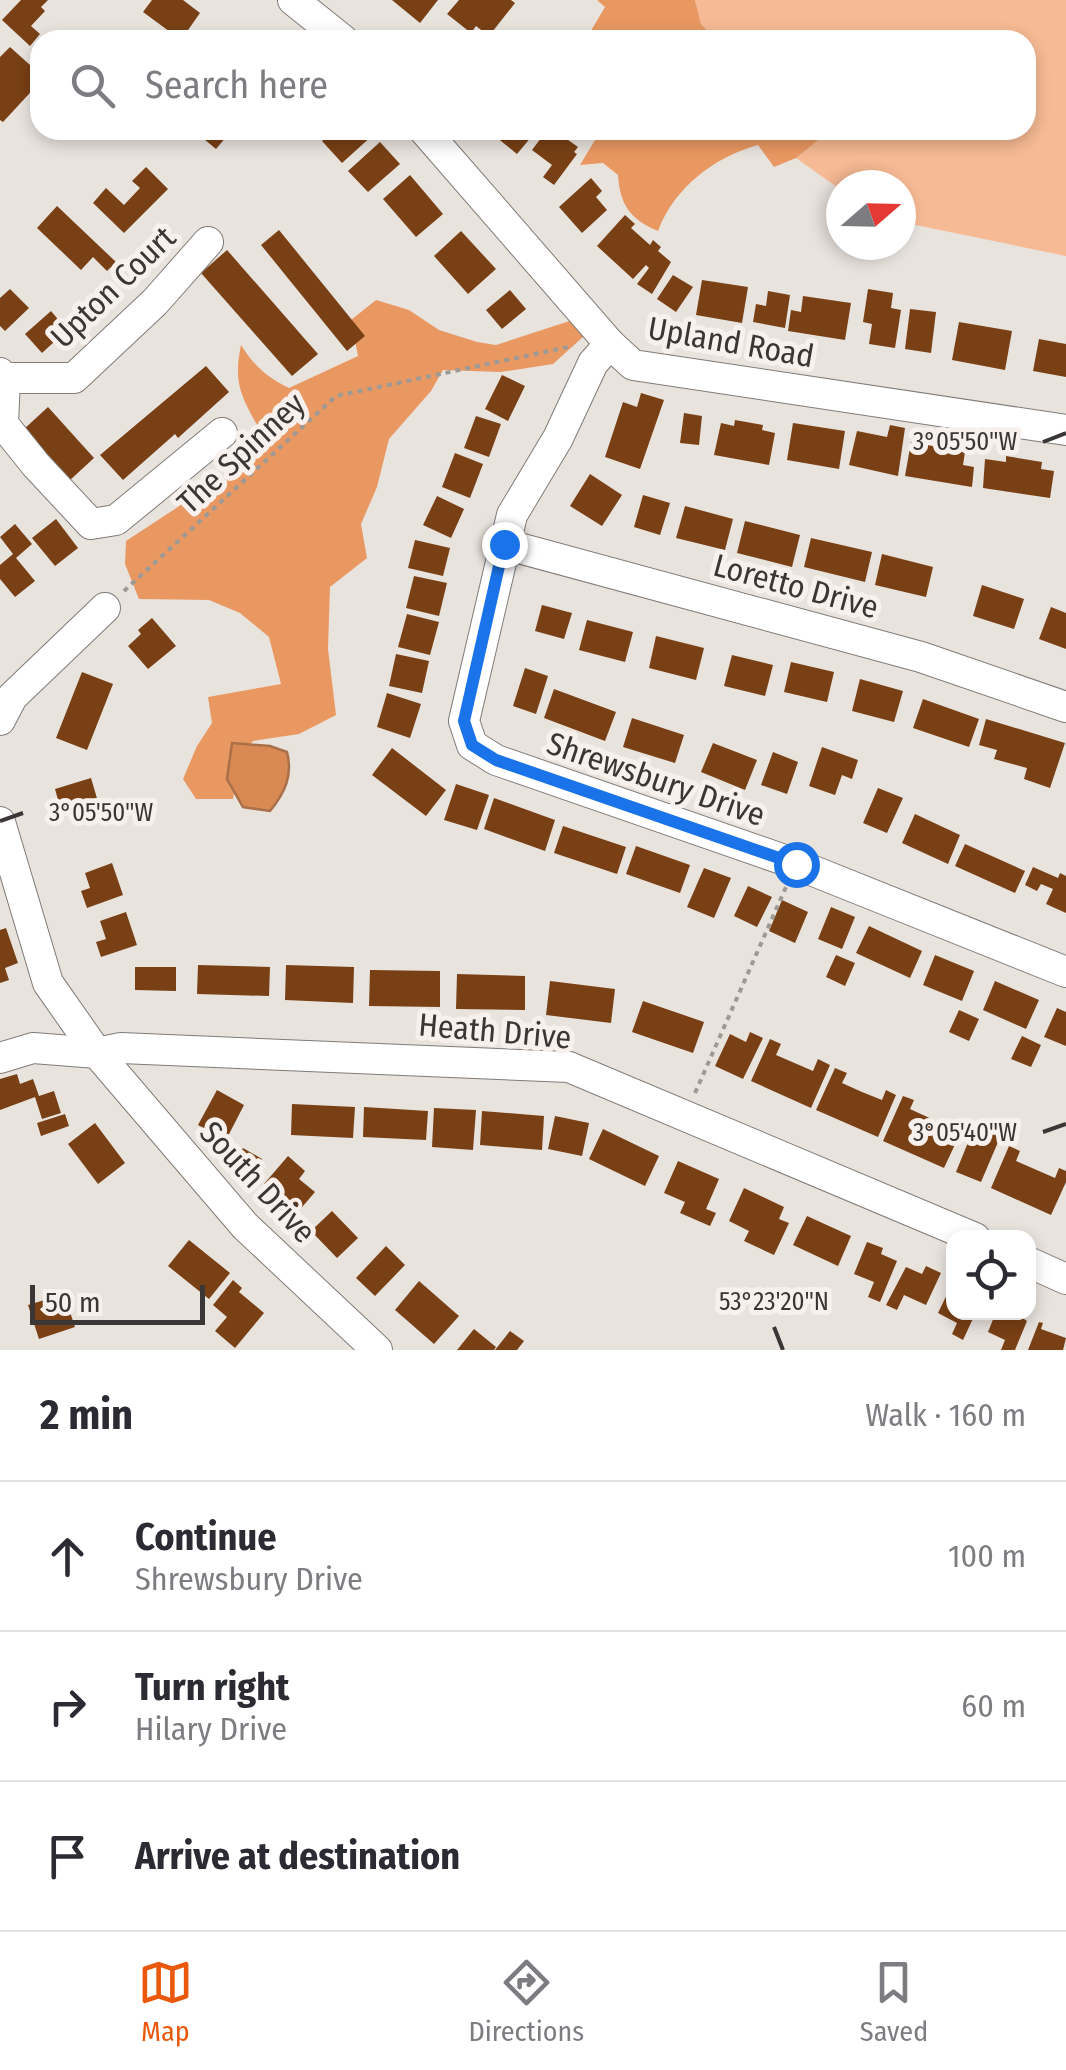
<!DOCTYPE html>
<html lang="en">
<head>
<meta charset="utf-8">
<style>
	body { margin:0; font-family:"Fira Sans Condensed",sans-serif; background:#f2f2f3; color:#2b2b33 }
	.controls { position:absolute; right:30px; bottom:30px; display:grid; overflow:hidden; border-radius:20px; box-shadow:0 5px 15px #0003 }
	.controls button { width:90px; height:90px; display:grid; place-items:center; padding:0; border:0; border-bottom:2px solid #e1e1e2; background:#fff; color:#2b2b33; font:50px sans-serif }
	.compass { position:absolute; left:826px; top:170px; width:90px; height:90px; border-radius:50%; background:#fff; box-shadow:0 5px 15px #0003; rotate:70deg }
	.scale { position:absolute; left:30px; bottom:25px; width:175px; box-sizing:border-box; padding-left:10px; border:5px solid #393635; border-top:0; font-size:28px; line-height:35px; white-space:nowrap; color:#393635; -webkit-text-stroke:8px #f7f0ec; paint-order:stroke }
	.stop { position:absolute; width:30px; height:30px; margin:-22px; border:8px solid #1a73e8; border-radius:50%; background:#fff }
	.stop.end { background:#1a73e8; border-color:#fff; box-shadow:0 2px 10px #0008 }
	.list { margin:0; padding:0; list-style:none }
	h2 { display:flex; justify-content:space-between; align-items:center; height:130px; margin:0; padding:0 40px; font-size:42px }
	h2 small { font-size:32px; font-weight:400; color:#7c7c81 }
	.list li { display:grid; grid-template-columns:65px 1fr auto; gap:30px; align-items:center; box-sizing:border-box; height:150px; padding:0 40px; border-top:2px solid #e1e1e2 }
	.list b { display:block; font-size:38px; white-space:nowrap }
	.list p { margin:0; font-size:32px; white-space:nowrap; color:#7c7c81 }
	.list em { font-size:32px; font-style:normal; color:#7c7c81 }
	.icon { flex:none; width:55px; height:55px; fill:none; stroke:currentColor; stroke-width:2; stroke-linecap:round; stroke-linejoin:round }
	.map { position:relative; flex:none; width:1066px; height:1350px; overflow:hidden }
	.search { position:absolute; background:#fff; box-shadow:0 5px 15px #0003; left:30px; right:30px; top:30px; height:110px; display:flex; align-items:center; gap:25px; box-sizing:border-box; padding:0 35px; border-radius:30px; color:#7c7c81; font-size:38px }
	.sheet { height:580px; background:#fff }
	nav { display:flex; justify-content:space-around; align-items:center; box-sizing:border-box; height:140px; border-top:2px solid #e1e1e2; background:#fff; font-size:28px; color:#7c7c81 }
	nav a { display:grid; justify-items:center; gap:5px }
	nav .on { color:#ea580c }
	.map>svg:first-child { display:block }
	.green { fill:#f6ba94 }
	.forest { fill:#e99862 }
	.water { fill:#d98953; stroke:#a9704a; stroke-width:2.5 }
	.building { fill:#794015 }
	.lines { fill:none; stroke-linecap:round; stroke-linejoin:round }
	.minor-casing { stroke:#817b77; stroke-width:32 }
	.path { stroke:#9d9995; stroke-width:4; stroke-dasharray:5 5; stroke-linecap:butt }
	.minor { stroke:#fff; stroke-width:30 }
	.route { stroke:#1a73e8; stroke-width:12 }
	.ticks { fill:none; stroke:#393635; stroke-width:4 }
	.labels { text-anchor:middle; stroke-width:10; stroke-linejoin:round; paint-order:stroke }
	.street-label { font-size:32px; fill:#393635; stroke:#f7f0ec }
	.ticks-label { font-size:25px; text-anchor:middle; fill:#393635; stroke:#f7f0ec; stroke-width:10; stroke-linejoin:round; paint-order:stroke }
</style>
</head>
<body>
<div class="map">
<svg width="1066" height="1350" viewBox="0 0 1066 1350">
	<rect width="100%" height="100%" fill="#e9e3de"/>
	<path class="green" d="M695,0h371v256l-165,-34v-37h-60v5l-45,-32 25,-20 -11,-8h216v-90h-309l-16,-16z"/>
	<g class="forest">
		<path d="M597,0h98l6,24 16,16h-125v-11l13,-22z"/>
		<path d="M601,130h208l12,8 -25,20 -22,9 -16,-22c-44,12 -84,43 -100,86 -28,-12 -38,-26 -40,-56l-15,-12 -23,2z"/>
		<path d="M376,300l33,10 30,20 38,12 19,3 89,-29 9,11 -41,37 -52,8 -58,-2 -12,21 -42,48 -12,48 -16,37 6,34 -37,29 -2,62 8,66 -37,19 -46,7 -14,19 -6,39h-37l-13,-20 14,-33 15,-23 -4,-26 73,-13 -12,-47 -29,-24 -31,-13 -70,-1 -14,-35 1,-23 61,-40 34,-16 28,-44 11,-11c-19,-33 -27,-47 -19,-85 13,21 26,32 48,43l69,-32 -7,-36z"/>
	</g>
	<path class="water" d="M232,743l38,3 17,6c6,23 -2,41 -17,59l-27,-4 -16,-28z"/>
	<g class="building">
		<path d="M21,0h27l-7,7 4,4 -14,15 9,8 -10,12 -28,-26z"/>
		<path d="M152,0h31l17,13 -19,27 -38,-28z"/>
		<path d="M392,0h46l-18,23z"/>
		<path d="M459,0h52l4,3 -26,33 -13,-10 -5,7 -24,-19z"/>
		<path d="M10,47l30,27v8l-37,40 -3,-2v-63z"/>
		<path d="M193,130h39l-16,19z"/>
		<path d="M334,130h36l4,4 -32,29 -20,-22z"/>
		<path d="M501,130h36l-20,24 -21,-17z"/>
		<path d="M547,130h22l-5,7 14,10 -4,5 3,2 -23,31 -11,-8 9,-12 -20,-15z"/>
		<path d="M380,142l20,22 -32,28 -20,-21z"/>
		<path d="M146,167l22,22 -44,44 -31,-30 13,-15 18,17 16,-17 -8,-7z"/>
		<path d="M410,175l33,39 -27,23 -33,-38z"/>
		<path d="M591,178l11,13 -6,6 11,13 -25,23 -23,-26z"/>
		<path d="M57,206l59,56 -9,9 -14,-14 -12,13 -44,-42z"/>
		<path d="M625,215l10,9 -4,4 19,17 3,-5 8,7 -3,4 13,11 -19,32 -15,-10 12,-16 -3,-3 -13,14 -36,-33z"/>
		<path d="M279,230l86,106 -18,15 -86,-106z"/>
		<path d="M461,231l35,38 -28,25 -34,-38z"/>
		<path d="M227,250l91,104 -26,22 -91,-103z"/>
		<path d="M673,275l20,12 -17,25 -19,-13z"/>
		<path d="M702,280l46,7 -6,36 -46,-8z"/>
		<path d="M10,289l19,19 -24,23 -5,-5v-28z"/>
		<path d="M868,289l25,4 -2,15 10,2 -6,38 -26,-4 3,-20 -9,-2z"/>
		<path d="M510,290l16,19 -24,20 -16,-19z"/>
		<path d="M768,291l22,4 -5,33 -32,-6 3,-18 10,2z"/>
		<path d="M803,296l48,7 -6,37 -57,-9 3,-21 10,2z"/>
		<path d="M910,309l26,3 -5,41 -26,-4z"/>
		<path d="M51,311l16,19 -25,23 -17,-19z"/>
		<path d="M959,322l53,9 -7,39 -53,-10z"/>
		<path d="M1039,339l27,5v33l-33,-6z"/>
		<path d="M206,366l23,26 -51,46 -3,-4 -52,46 -23,-25z"/>
		<path d="M502,375l23,11 -17,35 -23,-12z"/>
		<path d="M641,393l23,7 -24,69 -35,-12 18,-55 14,5z"/>
		<path d="M48,407l46,51 -25,23 -46,-51z"/>
		<path d="M684,413l18,3 -3,29 -19,-2z"/>
		<path d="M476,416l25,8 -12,33 -25,-9z"/>
		<path d="M735,420l28,5 -1,5 13,3 -6,32 -55,-10 7,-32 13,3z"/>
		<path d="M793,423l52,8 -6,38 -52,-9z"/>
		<path d="M890,425l15,3 -7,48 -49,-11 8,-34 30,6z"/>
		<path d="M911,442l54,10 -2,13 11,2 -2,20 -67,-11z"/>
		<path d="M455,453l28,11 -13,34 -28,-11z"/>
		<path d="M1006,456l36,6 -1,7 13,2 -4,27 -67,-10 2,-29 21,3z"/>
		<path d="M590,474l32,21 -20,31 -32,-20z"/>
		<path d="M643,495l27,8 -10,32 -26,-8z"/>
		<path d="M437,496l27,13 -13,29 -28,-13z"/>
		<path d="M685,506l48,13 -8,31 -49,-12z"/>
		<path d="M56,519l22,29 -23,18 -23,-28z"/>
		<path d="M745,521l55,14 -8,32 -55,-14z"/>
		<path d="M15,524l17,20 -16,14 19,23 -20,16 -15,-18v-14l13,-11 -13,-17z"/>
		<path d="M811,538l61,14 -7,30 -61,-15z"/>
		<path d="M415,540l35,8 -7,28 -35,-8z"/>
		<path d="M882,554l51,13 -7,30 -51,-12z"/>
		<path d="M414,576l33,7 -8,33 -33,-8z"/>
		<path d="M982,585l42,14 -10,30 -41,-13z"/>
		<path d="M542,605l30,8 -8,26 -29,-8z"/>
		<path d="M1051,607l15,6v36l-27,-10z"/>
		<path d="M407,614l32,8 -9,33 -32,-8z"/>
		<path d="M152,618l24,28 -28,23 -20,-23 13,-12 -3,-4z"/>
		<path d="M587,620l46,12 -8,30 -46,-12z"/>
		<path d="M656,636l48,12 -8,32 -47,-12z"/>
		<path d="M396,654l33,7 -7,32 -33,-7z"/>
		<path d="M732,655l41,10 -8,31 -41,-10z"/>
		<path d="M791,662l43,10 -7,30 -43,-10z"/>
		<path d="M525,668l23,8 -12,38 -23,-8z"/>
		<path d="M82,672l31,12 -26,66 -31,-12z"/>
		<path d="M860,679l43,12 -9,31 -42,-11z"/>
		<path d="M554,689l62,23 -11,29 -61,-23z"/>
		<path d="M387,693l34,11 -11,34 -33,-11z"/>
		<path d="M923,699l56,20 -10,28 -56,-19z"/>
		<path d="M632,718l52,17 -9,28 -52,-16z"/>
		<path d="M986,719l79,24 -15,45 -26,-9 3,-11 -33,-9 3,-9 -18,-5z"/>
		<path d="M713,743l44,17 -12,30 -44,-18z"/>
		<path d="M822,747l36,13 -6,19 -10,-4 -7,20 -26,-9z"/>
		<path d="M392,748l54,42 -20,26 -54,-41z"/>
		<path d="M773,752l25,10 -11,32 -26,-9z"/>
		<path d="M91,778l10,34 -30,9 -5,-15 -6,1 -5,-18z"/>
		<path d="M456,784l33,11 -12,35 -33,-10z"/>
		<path d="M878,788l25,10 -16,35 -24,-10z"/>
		<path d="M494,798l61,22 -10,31 -61,-22z"/>
		<path d="M915,814l45,21 -12,29 -46,-21z"/>
		<path d="M563,826l63,21 -9,27 -63,-21z"/>
		<path d="M965,844l60,27 -10,22 -60,-27z"/>
		<path d="M636,846l54,19 -10,28 -54,-19z"/>
		<path d="M112,863l11,32 -36,13 -6,-17 9,-3 -5,-15z"/>
		<path d="M1033,867l25,11 2,-5 6,3v37l-20,-9 7,-15 -12,-5 -4,7 -12,-6z"/>
		<path d="M704,868l27,10 -17,40 -27,-11z"/>
		<path d="M748,886l24,11 -15,30 -23,-11z"/>
		<path d="M782,900l26,12 -13,31 -26,-12z"/>
		<path d="M831,907l24,10 -13,32 -24,-10z"/>
		<path d="M126,912l11,33 -36,12 -5,-15 10,-3 -6,-18z"/>
		<path d="M869,926l53,25 -12,27 -54,-25z"/>
		<path d="M6,928l12,35 -13,5 4,12 -9,3v-53z"/>
		<path d="M836,955l19,8 -10,23 -19,-9z"/>
		<path d="M935,955l39,16 -12,30 -39,-16z"/>
		<path d="M198,965l72,2 -1,29 -72,-2z"/>
		<path d="M286,965l68,2 -1,36 -68,-3z"/>
		<path d="M135,967h41v24l-41,-1z"/>
		<path d="M370,970l70,1v36l-71,-1z"/>
		<path d="M457,974l68,2v34l-69,-1z"/>
		<path d="M550,981l65,8 -4,34 -65,-8z"/>
		<path d="M995,981l44,19 -13,29 -43,-19z"/>
		<path d="M643,1001l61,21 -11,31 -61,-21z"/>
		<path d="M1057,1008l9,4v34l-22,-9z"/>
		<path d="M959,1010l20,9 -10,22 -20,-9z"/>
		<path d="M750,1032l13,6 -20,41 -28,-13 15,-32 16,8z"/>
		<path d="M1022,1036l19,9 -10,22 -20,-8z"/>
		<path d="M770,1039l11,5 -5,11 37,16 5,-12 12,6 -19,43 -60,-27z"/>
		<path d="M835,1068l12,5 -5,10 20,9 20,8 4,-10 10,5 -18,42 -62,-27z"/>
		<path d="M17,1074l3,10 13,-5 6,17 15,-5 7,22 -19,6 -7,-22 -35,13v-31z"/>
		<path d="M217,1090l27,15 -18,35 -28,-15z"/>
		<path d="M903,1096l11,4 -4,9 39,18 4,-9 12,5 -21,45 -61,-27z"/>
		<path d="M292,1104l63,3 -2,31 -62,-3z"/>
		<path d="M364,1107l64,4 -2,29 -63,-3z"/>
		<path d="M434,1108l42,2 -3,40 -41,-3z"/>
		<path d="M482,1111l62,5 -2,34 -62,-5z"/>
		<path d="M65,1114l4,12 -28,10 -4,-13z"/>
		<path d="M555,1116l34,7 -7,33 -34,-7z"/>
		<path d="M95,1123l30,40 -27,21 -30,-40z"/>
		<path d="M603,1129l56,27 -14,30 -56,-27z"/>
		<path d="M988,1130l13,5 -20,47 -25,-10 13,-32 13,5z"/>
		<path d="M1009,1146l11,5 -4,10 39,17 4,-10 7,3v11l-15,33 -60,-27z"/>
		<path d="M243,1148l19,11 -12,22 -19,-10z"/>
		<path d="M288,1156l17,15 -6,8 16,13 -18,21 -33,-29z"/>
		<path d="M678,1161l41,18 -13,30 10,4 -6,13 -30,-13 5,-11 -21,-9z"/>
		<path d="M744,1188l40,19 -5,12 10,4 -15,32 -30,-14 5,-10 -20,-10z"/>
		<path d="M332,1211l26,27 -21,20 -26,-27z"/>
		<path d="M807,1216l44,20 -13,30 -45,-21z"/>
		<path d="M189,1240l41,33 -21,26 -41,-33z"/>
		<path d="M867,1242l16,6 -2,6 16,7 -17,41 -12,-5 6,-15 -20,-8z"/>
		<path d="M386,1246l19,19 -30,31 -19,-18z"/>
		<path d="M926,1266l15,7 -15,32 -22,-10 -7,15 -11,-5 20,-38 16,7z"/>
		<path d="M233,1280l9,8 -3,4 25,21 -29,35 -20,-17 12,-14 -14,-12z"/>
		<path d="M954,1280v32h22l-13,28 -11,-6 5,-11 -19,-10z"/>
		<path d="M419,1281l40,35 -25,28 -39,-34z"/>
		<path d="M64,1294l11,33 -36,12 -11,-34z"/>
		<path d="M996,1312h18l13,9 -12,29h-14l4,-10 -17,-8z"/>
		<path d="M1039,1322l4,1 -2,6 25,9 -3,12h-35z"/>
		<path d="M474,1329l22,18 -2,3h-37z"/>
		<path d="M510,1331l14,10 -7,9h-22z"/>
	</g>
	<g class="lines">
		<g class="minor-casing">
			<g id="minor">
				<path d="M293,0l50,40"/>
				<path d="M424,130l186,214 23,21 433,65"/>
				<path d="M610,344l-17,19 -35,75 -46,77 -48,206 8,24 24,15 300,104 270,108"/>
				<path d="M0,373l5,5 -2,46 33,41 55,59 25,-4 106,-87"/>
				<path d="M5,378h69l81,-76 53,-60"/>
				<path d="M504,544l417,113 145,50"/>
				<path d="M0,720l12,-23 93,-89"/>
				<path d="M0,822l48,161 49,70 148,173 132,124"/>
				<path d="M0,1058l33,-10 64,5 24,-5 448,19 406,171"/>
				<path d="M1028,1262l38,17"/>
			</g>
		</g>
		<g class="path">
			<path d="M124,591l212,-195 237,-50"/>
			<path d="M695,1093l91,-206"/>
		</g>
		<use href="#minor" class="minor"/>
	</g>
	<g class="lines">
		<path class="route" d="M504,544l-40,177 8,24 24,15 300,104"/>
	</g>
	<path class="ticks" d="M1043,442l23,-9M0,821l23,-8M1043,1132l23,-8M774,1327l9,23"/>
	<g class="labels">
		<g class="street-label">
			<text transform="translate(113 287) rotate(-44)" y="11">Upton Court</text>
			<text transform="translate(731 342) rotate(10)" y="11">Upland Road</text>
			<text transform="translate(241 453) rotate(-43)" y="11">The Spinney</text>
			<text transform="translate(796 586) rotate(15)" y="11">Loretto Drive</text>
			<text transform="translate(656 779) rotate(19)" y="11">Shrewsbury Drive</text>
			<text transform="translate(495 1031) rotate(5)" y="11">Heath Drive</text>
			<text transform="translate(258 1182) rotate(47)" y="11">South Drive</text>
		</g>
	</g>
	<g class="ticks-label">
		<text x="965" y="450">3°05'50"W</text>
		<text x="101" y="821">3°05'50"W</text>
		<text x="965" y="1141">3°05'40"W</text>
		<text x="774" y="1310">53°23'20"N</text>
	</g>
</svg>
<div class="controls">
<button><svg class="icon" aria-label="locate" viewBox="0 0 24 24"><circle cx="12" cy="12" r="6"/><path d="M12 2v4M12 18v4M2 12h4M18 12h4"/></svg></button>
</div>
<svg class="compass" viewBox="-18 -18 36 36"><path d="M0-13l5 13h-10z" fill="#e53935"/><path d="M0 13l5-13h-10z" fill="#7c7c81"/></svg>
<div class="scale">50 m</div>
<div class="stop" style="left:796px;top:864px"></div>
<div class="stop end" style="left:504px;top:544px"></div>
<div class="search"><svg class="icon" aria-label="search" viewBox="0 0 24 24"><circle cx="10" cy="10" r="6"/><path d="M15 15l6 6"/></svg>Search here</div>
</div>
<section class="sheet">
<h2>2 min<small>Walk · 160 m</small></h2>
<ul class="list">
<li><svg class="icon" aria-label="ahead" viewBox="0 0 24 24"><path d="M12 20V5M6 11l6-6 6 6"/></svg><div><b>Continue</b><p>Shrewsbury Drive</p></div><em>100 m</em></li>
<li><svg class="icon" aria-label="right" viewBox="0 0 24 24"><path d="M7 20v-9h11M14 6l5 5-5 5"/></svg><div><b>Turn right</b><p>Hilary Drive</p></div><em>60 m</em></li>
<li><svg class="icon" aria-label="arrive" viewBox="0 0 24 24"><path d="M6 21V4h12l-3 4 3 4H6"/></svg><div><b>Arrive at destination</b></div></li>
</ul>
</section>
<nav>
<a class="on"><svg class="icon" aria-label="map" viewBox="0 0 24 24"><path d="M3 6l6-2 6 2 6-2v14l-6 2-6-2-6 2zM9 4v14M15 6v14"/></svg>Map</a>
<a><svg class="icon" aria-label="directions" viewBox="0 0 24 24"><path d="M12 3l9 9-9 9-9-9zM9 14v-3h6M13 9l2 2-2 2"/></svg>Directions</a>
<a><svg class="icon" aria-label="saved" viewBox="0 0 24 24"><path d="M7 4h10v16l-5-4-5 4z"/></svg>Saved</a>
</nav>
</body>
</html>
